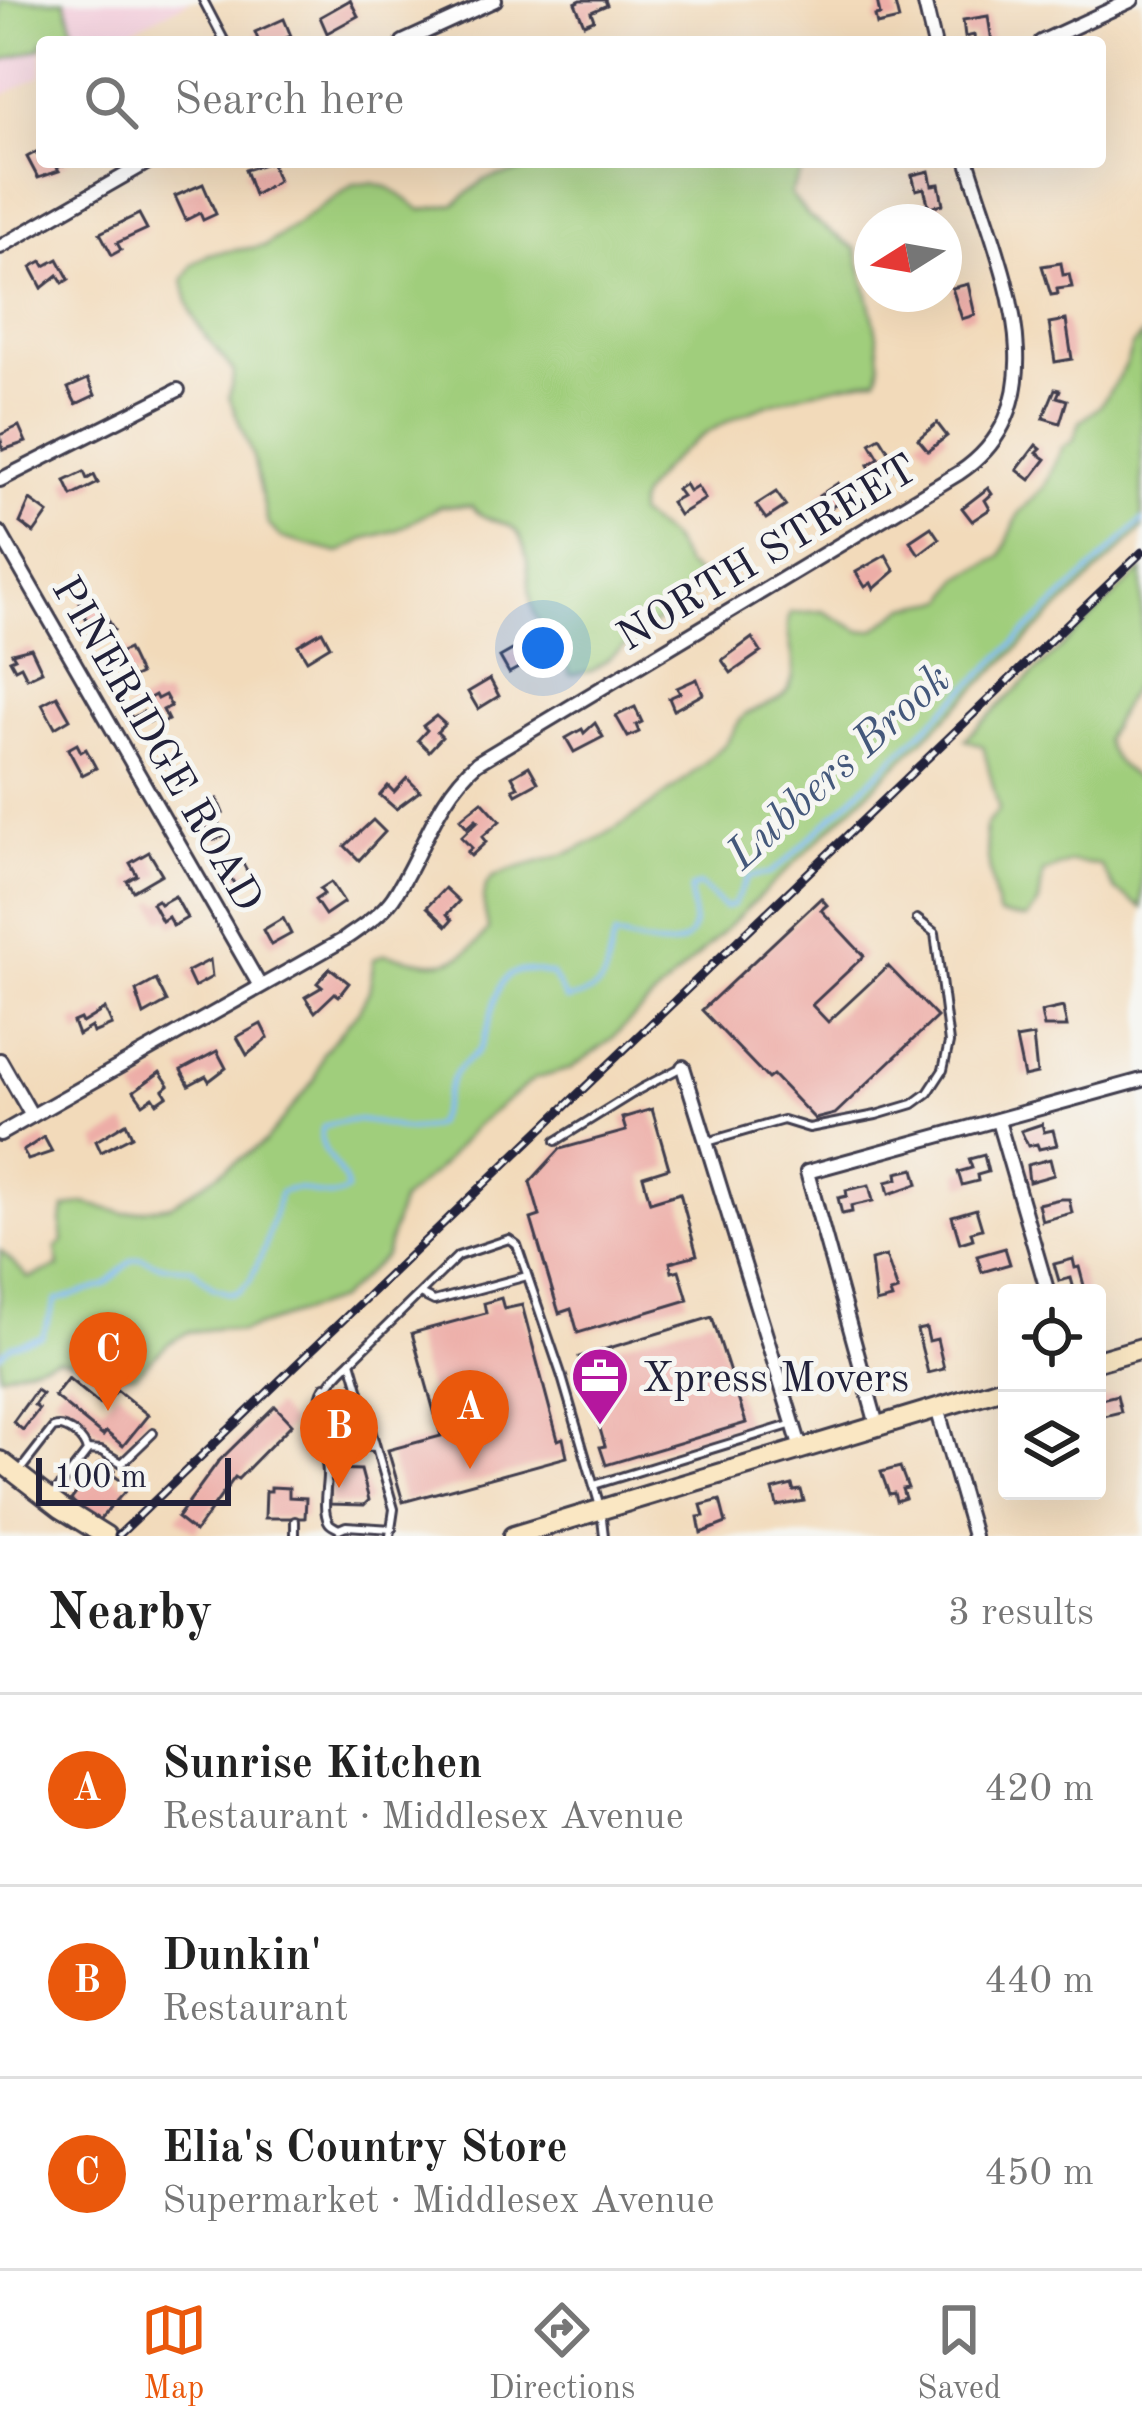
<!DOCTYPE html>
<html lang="en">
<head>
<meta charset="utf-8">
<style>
	body { margin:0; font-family:"Old Standard TT",serif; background:#f6f6f6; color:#222 }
	.controls { position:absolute; right:36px; bottom:36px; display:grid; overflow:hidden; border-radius:12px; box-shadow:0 12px 48px #0002 }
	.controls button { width:108px; height:108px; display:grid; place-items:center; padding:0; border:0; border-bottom:3px solid #e0e0e0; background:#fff; color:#222; font:60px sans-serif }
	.compass { position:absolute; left:854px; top:204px; width:108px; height:108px; border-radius:50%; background:#fff; box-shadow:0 12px 48px #0002; rotate:259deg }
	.scale { position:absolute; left:36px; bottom:30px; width:195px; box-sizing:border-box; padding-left:12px; border:6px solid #22223b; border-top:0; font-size:33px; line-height:42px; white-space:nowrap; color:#22223b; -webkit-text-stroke:9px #f6f6f2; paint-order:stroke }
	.you { position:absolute; left:543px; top:648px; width:42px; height:42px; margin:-30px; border:9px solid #fff; border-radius:50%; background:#1a73e8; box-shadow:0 0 0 18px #1a73e833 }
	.badge { display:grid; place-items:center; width:78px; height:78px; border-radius:50%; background:#ea580c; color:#fff; font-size:39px; font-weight:700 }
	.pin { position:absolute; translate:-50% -99px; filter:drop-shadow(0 3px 6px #0008) }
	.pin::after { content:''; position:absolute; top:63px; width:42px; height:36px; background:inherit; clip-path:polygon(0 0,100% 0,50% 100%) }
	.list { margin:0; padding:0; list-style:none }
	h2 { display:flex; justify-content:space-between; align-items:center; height:156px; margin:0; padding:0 48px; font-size:51px }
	h2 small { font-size:39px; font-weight:400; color:#767676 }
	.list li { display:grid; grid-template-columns:78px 1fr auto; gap:36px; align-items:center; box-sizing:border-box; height:192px; padding:0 48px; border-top:3px solid #e0e0e0 }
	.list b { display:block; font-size:45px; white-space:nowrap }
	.list p { margin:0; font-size:39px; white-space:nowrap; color:#767676 }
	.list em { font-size:39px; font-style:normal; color:#767676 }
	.icon { flex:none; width:66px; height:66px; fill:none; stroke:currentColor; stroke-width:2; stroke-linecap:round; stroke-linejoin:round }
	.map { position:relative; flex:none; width:1142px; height:1536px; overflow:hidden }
	.search { position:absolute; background:#fff; box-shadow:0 12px 48px #0002; left:36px; right:36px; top:36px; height:132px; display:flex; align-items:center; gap:30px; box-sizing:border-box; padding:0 42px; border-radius:12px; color:#767676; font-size:45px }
	.sheet { height:732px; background:#fff }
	nav { display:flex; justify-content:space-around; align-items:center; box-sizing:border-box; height:168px; border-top:3px solid #e0e0e0; background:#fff; font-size:33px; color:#767676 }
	nav a { display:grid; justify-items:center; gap:6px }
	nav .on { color:#ea580c }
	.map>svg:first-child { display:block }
	.built { fill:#f4cfdd }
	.green { fill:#a0ce7c; stroke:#61785c; stroke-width:3 }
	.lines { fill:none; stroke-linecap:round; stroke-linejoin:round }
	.stream { stroke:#82bbf3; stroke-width:4.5 }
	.building { fill:#edada7 }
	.service-casing { stroke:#413e4e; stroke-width:12 }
	.minor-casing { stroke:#413e4e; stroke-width:18 }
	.secondary-casing { stroke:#413e4e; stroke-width:24 }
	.service { stroke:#fff; stroke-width:6 }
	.minor { stroke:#fff; stroke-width:12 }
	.secondary { stroke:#fae7c3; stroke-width:18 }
	.rail-casing { stroke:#22223b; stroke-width:9 }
	.rail { stroke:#f6f6f2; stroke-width:4.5; stroke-dasharray:14; stroke-linecap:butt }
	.labels { text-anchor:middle; stroke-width:10; stroke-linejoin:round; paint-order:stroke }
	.street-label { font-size:42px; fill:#22223b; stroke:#f6f6f2 }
	.poi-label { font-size:42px; fill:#22223b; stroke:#f6f6f2; text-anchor:start }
	.water-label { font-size:45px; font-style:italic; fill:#44587b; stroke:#f6f6f2 }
</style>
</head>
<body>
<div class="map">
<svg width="1142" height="1536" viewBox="0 0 1142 1536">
	<rect width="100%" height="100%" fill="#f6f6f2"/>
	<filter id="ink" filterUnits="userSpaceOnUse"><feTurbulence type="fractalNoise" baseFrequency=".00833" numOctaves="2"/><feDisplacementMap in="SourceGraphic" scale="24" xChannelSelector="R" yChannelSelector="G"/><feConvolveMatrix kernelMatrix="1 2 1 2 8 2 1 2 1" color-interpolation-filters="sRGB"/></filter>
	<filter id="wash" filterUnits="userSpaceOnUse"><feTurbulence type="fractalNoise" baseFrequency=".004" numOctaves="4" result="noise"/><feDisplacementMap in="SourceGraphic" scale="48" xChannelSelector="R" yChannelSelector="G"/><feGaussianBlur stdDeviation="2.7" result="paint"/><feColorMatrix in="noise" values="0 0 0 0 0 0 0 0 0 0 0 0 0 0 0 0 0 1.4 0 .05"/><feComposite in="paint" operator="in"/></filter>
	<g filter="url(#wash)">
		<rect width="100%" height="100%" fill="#f2daba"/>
		<path class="built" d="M0,0h191l-83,42h-66v33l-42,22z"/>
		<g class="green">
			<path d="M0,0h65l11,38 -34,4v6l-42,13z"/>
			<path d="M536,162h270l-16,32 19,23 47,32c6,27 33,110 21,129 -80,15 -173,35 -225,104 -9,11 -16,18 -14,33l32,23 17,29 16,11 -1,10 -110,83 -22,4c-5,-9 -4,-18 -8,-27 -8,-15 -24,-21 -29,-38 -7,-23 -1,-51 -14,-75 -10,-18 -33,-9 -47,-29h-31l-44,24 -30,8 -28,15 -58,-15 -13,-14 -15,-67 -24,-60 5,-25c-26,-35 -43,-45 -51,-92l10,-16 16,-10 56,-8 89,-62 19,-1 17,5 31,22 34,-6 29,-24 35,-8z"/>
			<path d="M1142,335v194l-534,513 -38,27 -36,10 -59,47 -34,40 -40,35 -16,55 -47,44 -98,32 -19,-4 -33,4 -20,12 -33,30 -37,-1 -27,-13 -14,-2 -57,17v-125l29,28 30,-11 -3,-19 7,-6 -2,-21 4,-13 19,-5 40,10 47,-8 93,-62 51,-64 8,-26 36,-43 10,-19 5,-32 11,-5c47,9 69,21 103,-24 -1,-17 -12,-38 4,-52 11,-9 67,-19 88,-30 54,-27 99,-61 143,-102 9,-9 13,-22 21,-30 12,-10 30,-11 41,-23 21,-24 -4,-53 5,-80l33,-2 37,20 14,-1 33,-23 40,-7 13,-22 41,-21 18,-44 26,-27 17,-38 11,-7 7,-19 20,-16 25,-39 7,-21z"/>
			<path d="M1142,570v72l-7,41 -30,56c5,22 21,31 37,44v125l-27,-18 -15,-25 -30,-3 -27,11 -4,30 -12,16 -28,-4c-4,-7 -16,-82 -13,-89 3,-6 9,-11 13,-16l-16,-64 -18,-7z"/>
		</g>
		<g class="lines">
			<path class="stream" d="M0,1355l11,-10 31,-9 14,-36 48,-14 28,-26 9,-2 21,8 29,2 22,20 18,6 9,-3 10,-10 15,-34 15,-54c23,-14 46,15 67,-3 -3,-24 -33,-37 -24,-63 52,-20 70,13 111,-2 11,-15 11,-36 21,-52 7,-11 21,-16 26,-27 18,-38 7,-92 71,-71l14,25c50,-11 35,-26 49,-64 19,4 71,24 78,-9 2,-12 -3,-27 -2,-39l9,-3 25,23 8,-3 15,-28 21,-3 19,-15 354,-338"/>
		</g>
		<g id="blocks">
			<g class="building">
				<path d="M350,0l8,16 -31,17 -7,-16z"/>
				<path d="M581,0h24l2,5 -16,7 3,8 -10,4 -9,-21z"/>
				<path d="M877,0h17l5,20 -22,5 -2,-9 5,-1z"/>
				<path d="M988,16l4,26h-17l-1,-7 -9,2 -2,-17z"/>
				<path d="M284,19l7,17 -14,6h-18l-4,-10z"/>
				<path d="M36,152l6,10h28l-13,6 2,3 -21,7 -11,-21z"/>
				<path d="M271,162l7,19 -24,14 -9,-25z"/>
				<path d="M929,171l3,14 7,-1 4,20 -14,3 -5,-19 -8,2 -4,-15z"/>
				<path d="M203,184l13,30 -13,6 -3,-7 -14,7 -11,-24z"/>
				<path d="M139,214l8,15 -30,14 4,7 -9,5 -12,-22z"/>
				<path d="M58,259l11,20 -6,4 -5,-8 -16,13 -11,-21 11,-6 3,5z"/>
				<path d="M1061,263l2,12 6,-1 3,13 -15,2 1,5 -7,1 -9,-29z"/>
				<path d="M968,284l7,31 -13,4 -10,-31z"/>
				<path d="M1066,320l6,39 -17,3 -6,-39z"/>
				<path d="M88,379l7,16 -19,9 -8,-16z"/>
				<path d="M1055,389l5,1 -3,7 10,3 -7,23 -17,-5z"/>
				<path d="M937,423l10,13 -19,15 -10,-12z"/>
				<path d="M19,426l7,16 -23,8 -3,-15z"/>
				<path d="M880,437l18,29 -21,14 -9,-15 11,-7 -9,-15z"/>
				<path d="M1036,445l5,4 -4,4 9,6 -16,21 -13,-10z"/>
				<path d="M84,472l3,7 7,-4 4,8 -26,13 -7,-15z"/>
				<path d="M838,483l10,13 -25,17 -6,-7 6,-4 -4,-6z"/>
				<path d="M685,484l4,7 8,-5 8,13 -26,16 -8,-13 11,-6 -5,-7z"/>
				<path d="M988,488l4,6 -7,6 5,9 -18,12 -10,-13z"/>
				<path d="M776,492l10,14 -20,13 -10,-14z"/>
				<path d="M30,500l18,13 -14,20 -14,-10z"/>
				<path d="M931,527l8,12 -20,15 -9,-13z"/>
				<path d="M886,555l9,16 -21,18 -3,-6 -6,4 -9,-15z"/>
				<path d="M94,595l20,35 -13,8 -7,-12 -4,2 -10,-25z"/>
				<path d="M322,631l8,15 -23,14 -9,-15z"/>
				<path d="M752,638l9,14 -30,21 -9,-13z"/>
				<path d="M521,645l10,16 -22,12 -9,-16z"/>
				<path d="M31,648l11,23 -15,7 -6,-12 -6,3 -5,-9 5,-2 -3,-5z"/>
				<path d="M128,649l12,25 -8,4 -3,-6 -7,4 -9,-20z"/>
				<path d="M490,679l9,17 -21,13 -10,-17z"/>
				<path d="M697,679l6,15 -29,16 -5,-12 11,-5 -3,-5z"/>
				<path d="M155,695l2,4 8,-4 6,11 -8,4 5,10 -10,5 -3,-6 -6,3 -6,-10 -11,6 -4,-8z"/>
				<path d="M57,696l13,23 -15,9 -13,-24z"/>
				<path d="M635,707l7,15 -6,3 3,7 -11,5 -12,-21z"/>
				<path d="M436,716l9,8 -8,8 5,5 -13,14 -11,-11 9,-10 -4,-4z"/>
				<path d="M595,723l8,14 -29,15 -8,-14 16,-9 2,4z"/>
				<path d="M77,744l4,8 5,-3 10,19 -14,7 -14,-26z"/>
				<path d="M529,766l9,16 -22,12 -3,-5 5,-2 -6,-11z"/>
				<path d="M407,778l13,13 -24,18 -16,-14 8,-9 6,6z"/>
				<path d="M217,799l6,14 -7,4 8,18 -10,5 -16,-25 8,-4 -3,-5z"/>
				<path d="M482,801l18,20 -18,16 4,5 -15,14 -4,-4 5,-4 -11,-11 17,-16 -2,-2 -9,8 -7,-8z"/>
				<path d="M373,820l12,12 -26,28 -14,-14z"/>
				<path d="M149,852l13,22 -29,17 -6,-10 10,-6 -7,-12z"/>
				<path d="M240,858l11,20 -15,9 -12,-21z"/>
				<path d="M331,882l13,20 -19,13 -10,-15 9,-6 -4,-5z"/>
				<path d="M445,888l14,13 -12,13 5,6 -5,6 -20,-19z"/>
				<path d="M175,896l12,22 -14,8 -5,-9 -6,4 -10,-18 5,-3 3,4z"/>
				<path d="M821,898l6,7 -6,5 43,46 -52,49 16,17 60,-56 49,51 -102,97 -20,5 -42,-44 -5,4 -66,-69z"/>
				<path d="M283,918l8,16 -20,11 -8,-15z"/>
				<path d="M210,960l2,17 -18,10 -7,-15z"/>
				<path d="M330,968l19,15 -10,13 -4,-3 -20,19 -10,-15 17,-10 -5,-4z"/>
				<path d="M156,980l11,22 -23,13 -8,-24z"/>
				<path d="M1063,1007l4,20h-23l-3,-15z"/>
				<path d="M105,1009l7,16 -19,8 -2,-6 -13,8 -5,-13 7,-3 2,4z"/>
				<path d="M261,1024l7,14 -21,17 -10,-18z"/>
				<path d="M1033,1036l4,38 -13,3 -8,-38z"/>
				<path d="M217,1051l9,17 -17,13 -3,-5 -17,9 -8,-15z"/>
				<path d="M160,1072l9,13 -6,5 4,6 -10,7 -4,-6 -10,7 -9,-13z"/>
				<path d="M652,1109l17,59 -26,8 7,26 30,-9 17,62 -27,7 2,10 7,-2 9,30 -110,33 -7,-24 -12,4 -28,-94 9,-3 -10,-34 30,-33 66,-18 -4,-13z"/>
				<path d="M126,1123l6,13 -31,16 -5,-11z"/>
				<path d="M1042,1124l2,8 9,-2 4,15 -18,4 -2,-5 -9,2 -7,-15z"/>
				<path d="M44,1137l8,15 -24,8 -5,-9z"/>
				<path d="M984,1155l4,17 -11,3 1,6 -16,4 -4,-13 14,-4 -3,-9z"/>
				<path d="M1050,1159l4,16 -25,7 -2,-17z"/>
				<path d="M914,1169l4,15 -29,10 -3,-12 12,-3 -1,-6z"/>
				<path d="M869,1185l4,16 -22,5 1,6 -10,2 -4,-16 9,-2 -1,-6z"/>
				<path d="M1060,1199h9l3,14 -30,8 -4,-17z"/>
				<path d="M976,1209l6,20 -11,3 2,7 -13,4 -8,-27z"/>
				<path d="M1005,1248l5,16 -28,8 -5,-16z"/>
				<path d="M886,1256l12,35 -8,2 2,6 -16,4 -5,-43z"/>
				<path d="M1073,1259l2,9 4,-1 7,26h-11l-4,-15 -12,3 -5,-17z"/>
				<path d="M501,1298l3,11 18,-4 36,135 5,-2 4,19 -164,45 -15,-52 53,-14 -29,-103 74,-20 -2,-10z"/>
				<path d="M712,1317l34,106 -140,42 -6,-18 5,-1 -26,-89z"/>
				<path d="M926,1328l3,13 8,-2 7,30 -16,4 -11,-43z"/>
				<path d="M68,1378l35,29 14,-17 31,25 -25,31 -17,-14 -3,4 -49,-40z"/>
				<path d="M36,1390l6,4 -8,11 5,4 -16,21 -10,-8z"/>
				<path d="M1117,1395l4,17 -21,5 -3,-17z"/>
				<path d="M275,1406l17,18 -54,55 -3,-2 -40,55 -18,-14 40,-55z"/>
				<path d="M99,1463l16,7 -3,4 17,13 -32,35 -26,-22z"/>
				<path d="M900,1467l8,21 -6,1 3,9 -9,3 -2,-8 -5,1 -8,-22z"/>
				<path d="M331,1469l30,1 8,30 -5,5 -34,-1z"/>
				<path d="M792,1485l2,6 7,-1 3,11 -27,5 -4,-16z"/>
				<path d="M271,1487l18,1v9l17,1 -1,20h-40l1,-27h5z"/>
				<path d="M720,1500l6,23 -25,10 -3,-16 6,-1 -3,-11z"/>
			</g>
		</g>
	</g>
	<g filter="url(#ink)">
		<use href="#blocks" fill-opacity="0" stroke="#413e4e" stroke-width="3"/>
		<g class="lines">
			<g class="service-casing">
				<g id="service">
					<path d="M203,0l22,42"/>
					<path d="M556,1141l84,-52 40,-21"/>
					<path d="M707,1142l76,-22 26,8 67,-13 37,-11 15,-11 15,-23 6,-27 -14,-110 -18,-14"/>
					<path d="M420,1294l14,7 93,-25"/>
					<path d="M351,1361c-38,35 -28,38 -11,84l35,2"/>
					<path d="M325,1386c-16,27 2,59 2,89 0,12 -4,28 -1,40 2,9 5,10 13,14"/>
					<path d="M87,1450l14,1 21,12 31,-30"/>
					<path d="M18,1473l35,-45c13,-5 32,11 34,24l-35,45"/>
					<path d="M594,1485l199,-61"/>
					<path d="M339,1529l7,-3 46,3"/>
					<path d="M295,1536v-15"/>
					<path d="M390,1536l4,-27 -43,-148 107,-105 51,-17 8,6 45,132 39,133 3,26"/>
				</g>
			</g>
			<g class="minor-casing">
				<g id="minor">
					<path d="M924,0l10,42"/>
					<path d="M403,42l92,-42"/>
					<path d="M1041,42l91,-42"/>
					<path d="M0,247l148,-85"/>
					<path d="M0,480l178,-90"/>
					<path d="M0,533l260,453"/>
					<path d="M0,1060l32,56"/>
					<path d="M683,1067l118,382"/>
					<path d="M998,1121l50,172"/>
					<path d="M0,1134l343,-194c17,-12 37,-24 50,-42 30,-45 42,-99 84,-135l482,-290c108,-72 38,-213 9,-311"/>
					<path d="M937,1408l37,128"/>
					<path d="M877,1425l-70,-253 335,-92"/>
				</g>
			</g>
			<g class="secondary-casing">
				<g id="secondary">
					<path d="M1097,1361l45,-13"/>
					<path d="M0,1461l61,47 45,28"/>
					<path d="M513,1536l494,-149"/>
				</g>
			</g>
			<use href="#service" class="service"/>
			<use href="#minor" class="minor"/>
			<use href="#secondary" class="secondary"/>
			<g class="rail-casing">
				<path id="rail" d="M118,1536l1024,-984"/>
			</g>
			<use href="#rail" class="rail"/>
		</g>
	</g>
	<defs>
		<g id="office-pin" transform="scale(3)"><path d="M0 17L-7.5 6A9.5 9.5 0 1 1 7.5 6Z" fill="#b5179e" stroke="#f6f6f2"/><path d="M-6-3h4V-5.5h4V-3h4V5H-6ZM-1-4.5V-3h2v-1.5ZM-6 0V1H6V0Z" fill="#fff"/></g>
	</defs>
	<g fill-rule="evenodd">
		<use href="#office-pin" x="600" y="1376"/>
	</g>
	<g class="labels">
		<g class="street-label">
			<text transform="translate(766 551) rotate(-31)" y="15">NORTH STREET</text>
			<text transform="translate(159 743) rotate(60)" y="15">PINERIDGE ROAD</text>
		</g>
		<g class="poi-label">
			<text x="642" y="1391">Xpress Movers</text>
		</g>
		<g class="water-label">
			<text transform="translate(837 765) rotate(-42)" y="16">Lubbers Brook</text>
		</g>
	</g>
</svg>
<div class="controls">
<button><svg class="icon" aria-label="locate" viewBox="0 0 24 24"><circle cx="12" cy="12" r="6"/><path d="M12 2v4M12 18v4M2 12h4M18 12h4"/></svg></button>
<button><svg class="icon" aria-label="layers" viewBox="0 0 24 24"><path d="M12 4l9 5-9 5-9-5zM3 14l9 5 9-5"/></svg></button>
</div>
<svg class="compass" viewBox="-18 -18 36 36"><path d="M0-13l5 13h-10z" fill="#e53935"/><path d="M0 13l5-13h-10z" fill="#767676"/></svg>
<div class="scale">100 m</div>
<div class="you"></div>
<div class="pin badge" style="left:470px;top:1469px">A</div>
<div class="pin badge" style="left:339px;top:1488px">B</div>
<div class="pin badge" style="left:108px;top:1411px">C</div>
<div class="search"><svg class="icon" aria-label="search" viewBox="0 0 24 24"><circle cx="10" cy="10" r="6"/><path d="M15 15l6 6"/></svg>Search here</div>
</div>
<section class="sheet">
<h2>Nearby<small>3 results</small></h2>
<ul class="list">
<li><span class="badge">A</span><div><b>Sunrise Kitchen</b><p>Restaurant · Middlesex Avenue</p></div><em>420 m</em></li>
<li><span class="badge">B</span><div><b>Dunkin'</b><p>Restaurant</p></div><em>440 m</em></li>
<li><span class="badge">C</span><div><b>Elia's Country Store</b><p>Supermarket · Middlesex Avenue</p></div><em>450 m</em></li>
</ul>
</section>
<nav>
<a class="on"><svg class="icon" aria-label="map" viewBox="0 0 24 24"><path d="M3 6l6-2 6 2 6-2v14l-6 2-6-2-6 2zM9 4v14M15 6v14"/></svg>Map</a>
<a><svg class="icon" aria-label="directions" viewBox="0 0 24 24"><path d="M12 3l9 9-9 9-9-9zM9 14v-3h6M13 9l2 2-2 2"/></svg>Directions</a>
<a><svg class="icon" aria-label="saved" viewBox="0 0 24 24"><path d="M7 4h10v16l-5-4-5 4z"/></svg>Saved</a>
</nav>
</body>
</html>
